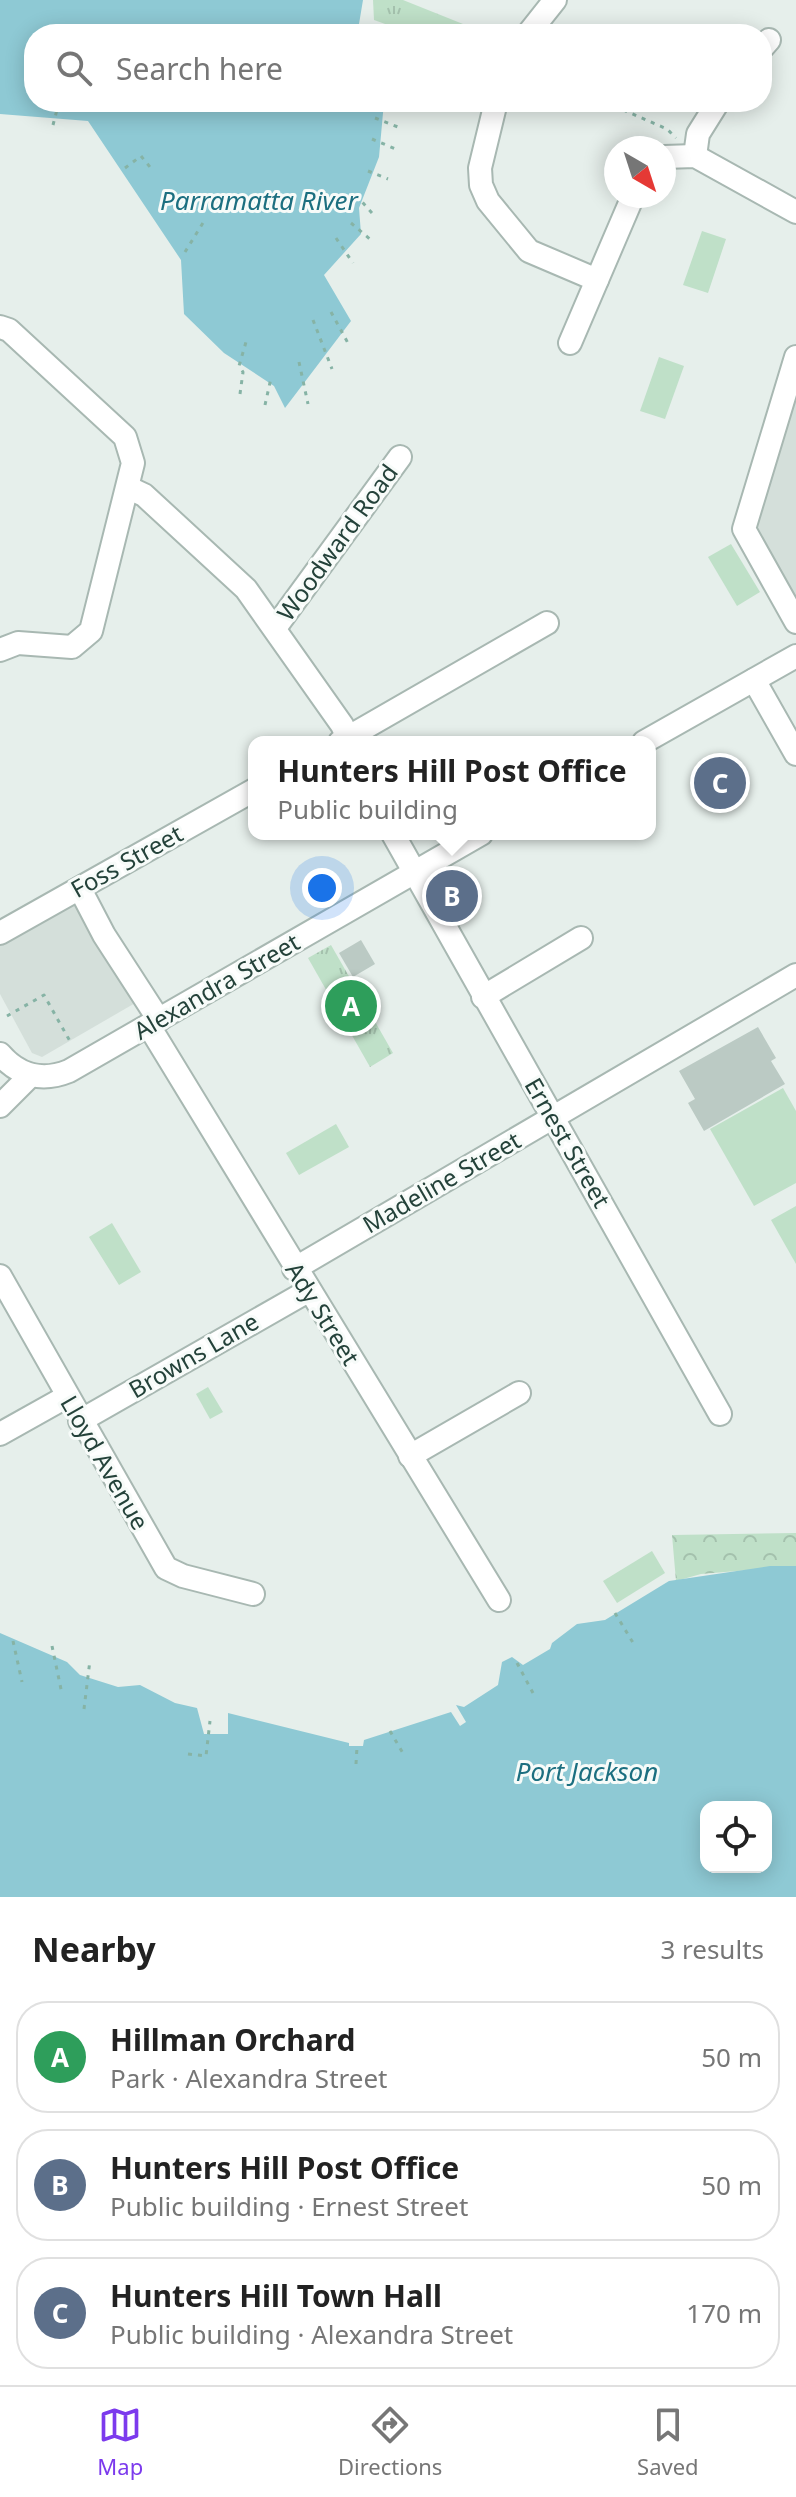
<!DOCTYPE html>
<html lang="en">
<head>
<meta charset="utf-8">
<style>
	body { margin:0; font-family:"Noto Sans",sans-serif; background:#f2f2f2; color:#222 }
	.controls { position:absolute; right:24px; bottom:24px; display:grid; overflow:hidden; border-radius:16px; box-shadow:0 4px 20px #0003 }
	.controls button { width:72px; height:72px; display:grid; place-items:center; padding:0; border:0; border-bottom:2px solid #e0e0e0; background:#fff; color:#222; font:40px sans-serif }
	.compass { position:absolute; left:604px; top:136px; width:72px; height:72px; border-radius:50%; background:#fff; box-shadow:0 4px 20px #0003; rotate:141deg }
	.you { position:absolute; left:322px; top:888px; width:28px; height:28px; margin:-20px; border:6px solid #fff; border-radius:50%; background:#1a73e8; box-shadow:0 0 0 12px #1a73e833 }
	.badge { display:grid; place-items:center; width:52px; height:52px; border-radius:50%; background:#7c3aed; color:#fff; font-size:26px; font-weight:700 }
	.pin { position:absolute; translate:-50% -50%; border:4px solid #fff; box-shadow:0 2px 8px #0006 }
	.popup { position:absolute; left:248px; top:736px; width:408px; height:104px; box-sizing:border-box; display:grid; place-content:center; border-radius:16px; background:#fff; filter:drop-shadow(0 2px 6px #0005); font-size:26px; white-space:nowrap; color:#767676 }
	.popup b { font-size:30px; color:#222 }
	.popup::after { content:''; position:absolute; left:50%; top:100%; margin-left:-16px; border:16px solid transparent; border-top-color:#fff }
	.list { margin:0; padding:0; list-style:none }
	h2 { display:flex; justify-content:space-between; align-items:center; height:104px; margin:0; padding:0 32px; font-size:34px }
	h2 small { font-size:26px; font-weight:400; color:#767676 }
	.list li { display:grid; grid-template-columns:52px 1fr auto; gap:24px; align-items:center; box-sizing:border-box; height:112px; margin:0 16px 16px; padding:0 16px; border:2px solid #e0e0e0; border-radius:32px }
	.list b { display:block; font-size:30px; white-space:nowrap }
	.list p { margin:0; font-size:26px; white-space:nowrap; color:#767676 }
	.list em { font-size:26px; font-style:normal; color:#767676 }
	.icon { flex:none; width:44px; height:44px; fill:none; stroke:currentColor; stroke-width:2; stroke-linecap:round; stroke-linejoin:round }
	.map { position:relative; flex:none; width:796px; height:1897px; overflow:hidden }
	.search { position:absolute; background:#fff; box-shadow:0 4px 20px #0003; left:24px; right:24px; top:24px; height:88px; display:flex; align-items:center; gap:20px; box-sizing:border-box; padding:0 28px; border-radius:32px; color:#767676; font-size:30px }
	.sheet { height:488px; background:#fff }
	nav { display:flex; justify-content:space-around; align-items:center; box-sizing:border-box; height:112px; border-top:2px solid #e0e0e0; background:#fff; font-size:22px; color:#767676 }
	nav a { display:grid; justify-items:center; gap:4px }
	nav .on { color:#7c3aed }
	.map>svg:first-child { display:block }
	.built { fill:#d4dfda }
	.grass { fill:url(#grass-tufts) }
	.forest { fill:url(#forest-crowns) }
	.pitch { fill:#bfe0c8 }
	.water { fill:#8ec9d4; fill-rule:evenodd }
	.building { fill:#bbcac4 }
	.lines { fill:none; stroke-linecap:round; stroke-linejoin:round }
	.minor-casing { stroke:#a8b8b2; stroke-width:26 }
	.path { stroke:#86b3a5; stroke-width:3; stroke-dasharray:4 6; stroke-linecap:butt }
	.minor { stroke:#fff; stroke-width:22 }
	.labels { text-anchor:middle; stroke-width:6; stroke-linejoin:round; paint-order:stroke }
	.street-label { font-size:24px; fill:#24423a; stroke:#f7fbf9 }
	.water-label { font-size:26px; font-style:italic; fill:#1c6f80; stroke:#f7fbf9 }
</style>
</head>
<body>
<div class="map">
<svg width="796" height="1897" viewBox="0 0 796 1897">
	<defs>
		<pattern id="grass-tufts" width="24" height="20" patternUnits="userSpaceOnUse" patternTransform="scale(2)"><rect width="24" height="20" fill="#bfe0c8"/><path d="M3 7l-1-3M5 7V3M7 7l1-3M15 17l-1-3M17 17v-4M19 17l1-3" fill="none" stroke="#a4c1ad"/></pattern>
		<pattern id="forest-crowns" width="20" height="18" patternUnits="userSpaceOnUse" patternTransform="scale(2)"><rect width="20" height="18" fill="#bfe0c8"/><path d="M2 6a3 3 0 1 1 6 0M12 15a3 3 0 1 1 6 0" fill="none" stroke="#a4c1ad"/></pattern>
	</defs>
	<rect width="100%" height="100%" fill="#e6efeb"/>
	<g class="built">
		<path d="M796,380v226l-50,-84z"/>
		<path d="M91,890l58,105 -107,62 -10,-4 -32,-59v-54z"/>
	</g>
	<g class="grass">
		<path d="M373,0h30l85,34h-75l-39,-14z"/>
		<path d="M331,945l62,108 -23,14 -62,-109z"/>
	</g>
	<path class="forest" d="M796,1533v33l-95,8 -25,7 -4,-46z"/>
	<g class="pitch">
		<path d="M702,231l24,8 -18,54 -25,-8z"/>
		<path d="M659,357l25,9 -19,53 -25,-8z"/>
		<path d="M731,544l29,48 -23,14 -29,-49z"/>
		<path d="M783,1088l13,23v72l-42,23 -44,-77z"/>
		<path d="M336,1124l13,23 -50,28 -13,-22z"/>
		<path d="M796,1206v58l-25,-44z"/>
		<path d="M112,1223l29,49 -22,13 -30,-48z"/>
		<path d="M208,1387l15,25 -13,7 -14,-25z"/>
		<path d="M652,1551l13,22 -48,30 -14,-22z"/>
	</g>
	<g class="water">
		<path d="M0,0h363l-4,24 3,10h-328v68h350l-5,55 -20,51 2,26 -37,41 27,46 -66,87 -11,-22 -50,-33 -40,-39 -3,-54 -93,-139 -88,-7z"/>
		<path d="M770,1566h26v331h-796v-264l67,29 13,13 38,12 22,-2 35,18 22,5 7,26h24v-21l121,30v3h14l1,-6 87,-28 9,14 6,-4 -10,-17 8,2 34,-22 4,-23 10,-5 11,8 27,-16 2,-6 25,-19 28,-4 64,-39zM706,1807h60v60h-60z"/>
	</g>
	<g class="building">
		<path d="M361,940l14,24 -22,13 -14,-24z"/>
		<path d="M758,1027l18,31 -5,3 14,23 -81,47 -16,-28 7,-4 -16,-28z"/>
	</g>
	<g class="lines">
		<g class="minor-casing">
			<g id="minor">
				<path d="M528,34l27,-34"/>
				<path d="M762,48l7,-8"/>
				<path d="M496,102l-16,66 1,17 7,16 41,50 68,29"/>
				<path d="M695,156l3,-22 20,-32"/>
				<path d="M664,157l31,-1 101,56"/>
				<path d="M0,327l9,3 116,107 8,26 -42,168 -19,16 -54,-4 -18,7"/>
				<path d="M570,343l63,-147"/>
				<path d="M796,357l-52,172 52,93"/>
				<path d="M129,488l15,7 102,94 96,136 8,17"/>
				<path d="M275,628l125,-171"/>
				<path d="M754,680l42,74"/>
				<path d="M340,742l207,-119"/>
				<path d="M644,742l152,-86"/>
				<path d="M393,834l327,580"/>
				<path d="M80,889l24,46 55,85"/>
				<path d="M0,933l254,-143"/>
				<path d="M483,997l98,-59"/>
				<path d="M149,1026l350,574"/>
				<path d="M0,1054c19,22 42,28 69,17l412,-237"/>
				<path d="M0,1106l31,-31"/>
				<path d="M294,1269l502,-294"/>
				<path d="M0,1276l166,292 17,8 70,18"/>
				<path d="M80,1421l228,-130"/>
				<path d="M0,1434l66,-37"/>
				<path d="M410,1456l109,-63"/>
			</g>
		</g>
		<g class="path">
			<path d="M364,32l2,2"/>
			<path d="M605,102l62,27 9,9"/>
			<path d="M375,118l23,9"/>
			<path d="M53,125l6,-23"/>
			<path d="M372,139l26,11"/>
			<path d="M125,168l16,-12 9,11"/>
			<path d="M368,171l20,8"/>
			<path d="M356,195l16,18"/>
			<path d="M351,223l20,17"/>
			<path d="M336,238l17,25"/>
			<path d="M185,252l21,-34"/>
			<path d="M331,312l18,33"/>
			<path d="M313,320l19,49"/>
			<path d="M299,362l9,42"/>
			<path d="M240,394l3,-22 -4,-6 7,-24"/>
			<path d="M265,405l6,-27"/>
			<path d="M7,1016l37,-21 27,48"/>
			<path d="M615,1613l20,33"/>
			<path d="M13,1641l9,41"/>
			<path d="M52,1646l10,48"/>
			<path d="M517,1663l16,30"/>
			<path d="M84,1709l6,-49"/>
			<path d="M390,1731l14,24"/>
			<path d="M188,1754l18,2 4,-35"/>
			<path d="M356,1764l1,-17"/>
		</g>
		<use href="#minor" class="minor"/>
	</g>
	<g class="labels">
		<g class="street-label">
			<text transform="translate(338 543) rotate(-54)" y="8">Woodward Road</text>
			<text transform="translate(127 862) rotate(-29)" y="8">Foss Street</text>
			<text transform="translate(217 987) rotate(-30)" y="8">Alexandra Street</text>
			<text transform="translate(567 1143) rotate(60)" y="8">Ernest Street</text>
			<text transform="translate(442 1183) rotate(-30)" y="8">Madeline Street</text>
			<text transform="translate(322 1314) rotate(58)" y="8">Ady Street</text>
			<text transform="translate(194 1356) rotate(-30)" y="8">Browns Lane</text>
			<text transform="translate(104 1463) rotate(60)" y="8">Lloyd Avenue</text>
		</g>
		<g class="water-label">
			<text x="259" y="210">Parramatta River</text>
			<text x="587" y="1781">Port Jackson</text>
		</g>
	</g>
</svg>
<div class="controls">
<button><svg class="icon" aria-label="locate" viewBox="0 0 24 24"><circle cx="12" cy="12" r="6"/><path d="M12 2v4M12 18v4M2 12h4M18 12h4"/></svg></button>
</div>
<svg class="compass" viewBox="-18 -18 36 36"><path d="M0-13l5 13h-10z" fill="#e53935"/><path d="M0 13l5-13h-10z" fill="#767676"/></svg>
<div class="you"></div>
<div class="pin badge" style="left:351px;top:1006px;background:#2e9e5b">A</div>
<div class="pin badge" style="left:452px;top:896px;background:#5c6f8a">B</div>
<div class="popup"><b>Hunters Hill Post Office</b>Public building</div>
<div class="pin badge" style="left:720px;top:783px;background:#5c6f8a">C</div>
<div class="search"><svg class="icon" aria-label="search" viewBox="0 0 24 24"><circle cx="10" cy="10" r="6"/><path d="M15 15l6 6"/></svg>Search here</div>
</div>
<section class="sheet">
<h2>Nearby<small>3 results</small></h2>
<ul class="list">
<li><span class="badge" style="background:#2e9e5b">A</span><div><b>Hillman Orchard</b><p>Park · Alexandra Street</p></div><em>50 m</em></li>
<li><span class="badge" style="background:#5c6f8a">B</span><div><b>Hunters Hill Post Office</b><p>Public building · Ernest Street</p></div><em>50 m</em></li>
<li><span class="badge" style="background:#5c6f8a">C</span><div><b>Hunters Hill Town Hall</b><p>Public building · Alexandra Street</p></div><em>170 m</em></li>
</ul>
</section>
<nav>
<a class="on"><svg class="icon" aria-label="map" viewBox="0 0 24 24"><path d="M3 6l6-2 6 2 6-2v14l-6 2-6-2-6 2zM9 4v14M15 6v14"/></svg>Map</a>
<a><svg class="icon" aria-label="directions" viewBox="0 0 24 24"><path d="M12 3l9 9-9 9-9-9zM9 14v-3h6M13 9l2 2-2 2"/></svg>Directions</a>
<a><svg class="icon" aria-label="saved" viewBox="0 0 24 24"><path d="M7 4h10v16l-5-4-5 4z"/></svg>Saved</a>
</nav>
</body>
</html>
